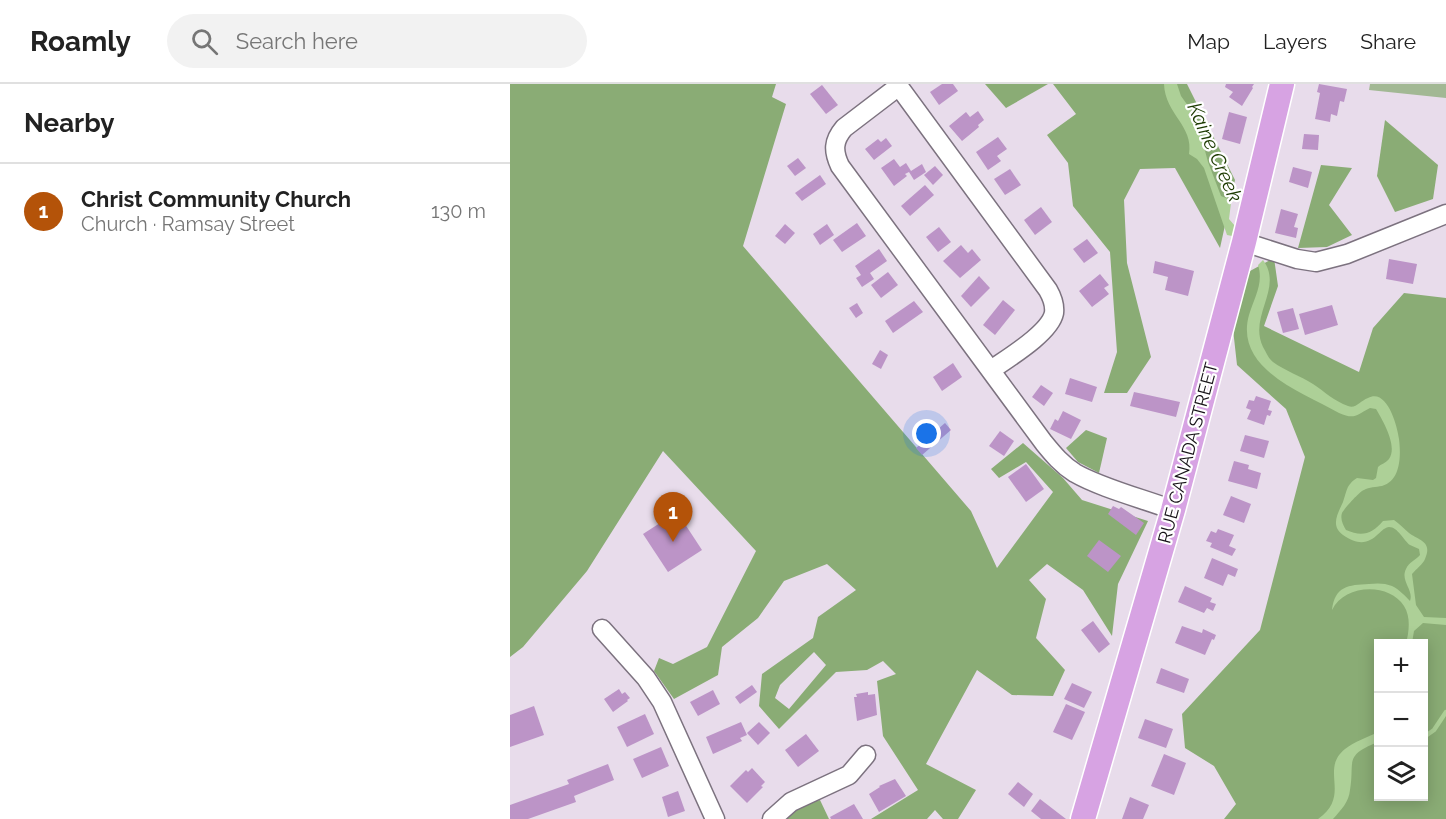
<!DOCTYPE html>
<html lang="en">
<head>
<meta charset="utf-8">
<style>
	body { margin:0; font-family:Raleway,sans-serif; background:#f2f2f2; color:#222 }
	.controls { position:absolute; right:18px; bottom:18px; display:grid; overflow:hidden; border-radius:0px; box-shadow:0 3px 15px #0003 }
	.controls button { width:54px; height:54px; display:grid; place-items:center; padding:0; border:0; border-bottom:2px solid #e0e0e0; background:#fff; color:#222; font:30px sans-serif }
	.you { position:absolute; left:417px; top:350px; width:21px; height:21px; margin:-15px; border:4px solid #fff; border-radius:50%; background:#1a73e8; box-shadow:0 0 0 9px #1a73e833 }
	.badge { display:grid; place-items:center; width:39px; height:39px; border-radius:50%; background:#b45309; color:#fff; font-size:20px; font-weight:700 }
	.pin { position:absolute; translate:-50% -50px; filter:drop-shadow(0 2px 3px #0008) }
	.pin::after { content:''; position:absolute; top:32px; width:21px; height:18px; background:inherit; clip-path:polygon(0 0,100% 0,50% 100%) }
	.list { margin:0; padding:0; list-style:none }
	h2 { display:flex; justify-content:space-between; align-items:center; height:78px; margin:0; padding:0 24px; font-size:26px }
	h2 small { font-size:20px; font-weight:400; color:#767676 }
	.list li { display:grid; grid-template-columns:39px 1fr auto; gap:18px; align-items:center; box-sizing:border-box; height:96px; padding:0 24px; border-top:2px solid #e0e0e0 }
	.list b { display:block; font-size:22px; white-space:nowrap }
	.list p { margin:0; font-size:20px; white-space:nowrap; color:#767676 }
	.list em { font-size:20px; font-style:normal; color:#767676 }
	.icon { flex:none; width:33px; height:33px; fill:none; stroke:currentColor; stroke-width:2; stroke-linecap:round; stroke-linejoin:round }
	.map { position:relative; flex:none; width:936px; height:735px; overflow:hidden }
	header { display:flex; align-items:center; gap:36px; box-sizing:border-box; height:84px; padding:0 30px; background:#fff; border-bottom:2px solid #e0e0e0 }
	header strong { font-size:28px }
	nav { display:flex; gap:33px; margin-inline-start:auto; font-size:21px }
	.search { width:420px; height:54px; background:#f2f2f2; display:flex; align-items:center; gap:15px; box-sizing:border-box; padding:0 21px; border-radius:33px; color:#767676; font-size:22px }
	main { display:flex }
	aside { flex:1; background:#fff }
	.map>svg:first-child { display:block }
	.green { fill:#a2b894 }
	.forest { fill:#8aac75; fill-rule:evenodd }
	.water { fill:#add097 }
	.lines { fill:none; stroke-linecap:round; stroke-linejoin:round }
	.stream { stroke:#add097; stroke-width:4.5 }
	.building { fill:#bc94c7 }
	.minor-casing { stroke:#7c727f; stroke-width:21 }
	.major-casing { stroke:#fff; stroke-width:27 }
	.minor { stroke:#fff; stroke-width:18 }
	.major { stroke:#d7a3e3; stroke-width:24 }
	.labels { text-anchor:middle; stroke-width:4.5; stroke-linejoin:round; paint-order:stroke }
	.street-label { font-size:18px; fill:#171318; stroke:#fff }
	.water-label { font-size:20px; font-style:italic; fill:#1c3a00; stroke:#fff }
</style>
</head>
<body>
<header>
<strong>Roamly</strong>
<div class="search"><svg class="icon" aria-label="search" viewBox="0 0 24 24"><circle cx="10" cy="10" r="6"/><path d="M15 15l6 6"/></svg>Search here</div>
<nav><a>Map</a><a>Layers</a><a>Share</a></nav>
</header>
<main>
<aside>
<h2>Nearby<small></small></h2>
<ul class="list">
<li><span class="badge">1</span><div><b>Christ Community Church</b><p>Church · Ramsay Street</p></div><em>130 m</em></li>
</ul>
</aside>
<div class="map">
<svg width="936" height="735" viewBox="0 0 936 735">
	<rect width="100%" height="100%" fill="#e8dceb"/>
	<path class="green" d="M860,0h76v14l-77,-8z"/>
	<g class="forest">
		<path d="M0,0h266l-4,13 14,7 -43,142 228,265 26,57 56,-76 -27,-30 -27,16 -8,-9 32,-26 40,35 19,22 66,21 -30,63 -6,52 -29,-46 -36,-26 -18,16 17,19 -10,39 29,32 -12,26 -41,-1 -35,-25 -51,94 50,26 -18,29h-15l-8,-9 -8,9h-56l47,-29 -35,-54 -6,-55 19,-7 -13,-13 -16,9 -31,2 -57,57 -20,-23 3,-32 51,-36 5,-21 38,-27 -29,-26 -43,17 -26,37 -36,29 -4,28 -44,24 -20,-28 5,-13 14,6 34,-17 49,-96 -93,-100 -76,120 -64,76 -13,10zM304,568l12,13 -37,44 -14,-11 5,-13z"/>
		<path d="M475,0h63l-42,24z"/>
		<path d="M543,0h134l48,96 -15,68 -45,-80 -35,1 -16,31 3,63 24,94 -24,36h-23l13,-41 -7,-100 -37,-46 -5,-43 -21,-28 29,-21z"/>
		<path d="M875,36l53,45 -5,34 -38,13 -18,-36z"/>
		<path d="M811,81l31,3 -23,37 23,30 -25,12 -29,1z"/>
		<path d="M764,174l4,28 -14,40 95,46 14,-44 31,-35 42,5v521h-222l12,-15 -22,-38 -29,-18 -3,-34 78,-84 45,-173 -19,-48 -49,-44 -5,-45 18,-49zM868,560h46v152h-46z"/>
		<path d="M576,346l21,8 -8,35 -21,-11 -12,-14z"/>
		<path d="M310,716l9,19h-43l14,-14z"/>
	</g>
	<g class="water">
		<path d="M654,0h13l4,12 15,21 12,45 13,34 7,3 3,4 -2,16 6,7 -3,10 -5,-1 -23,-67 -7,-9 -8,-5c5,-28 -24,-40 -25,-70z"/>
		<path d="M753,176c21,28 -15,56 0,87 3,5 5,11 10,15 12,9 28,14 40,22 12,8 21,17 35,22 8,3 12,-5 20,-8 19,-10 29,27 31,41 2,16 2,42 -17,47 -6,1 -13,1 -18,4 -4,1 -20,19 -22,23 -2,6 1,12 4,17 16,7 26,4 37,-9l11,-1c6,4 10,9 15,13 9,7 24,8 16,26 -2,5 -9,10 -13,15l4,31 8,12 22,1v7l-23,-2 -9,8 -2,12h-6c3,-11 5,-26 -2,-37 -15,-24 -60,-22 -72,4 3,-24 16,-25 37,-26 8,-1 16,-1 23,2 8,4 13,10 18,15 4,-11 -10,-20 -4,-32 3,-7 10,-9 14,-14l-1,-6c-3,-1 -6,-3 -9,-4 -6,-4 -12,-18 -21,-18 -10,0 -18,28 -46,8 -13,-9 -5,-22 0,-33 4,-11 3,-17 14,-24l16,2 3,-2 2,-11c3,-3 8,-4 11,-8 9,-13 -6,-38 -13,-50l-6,-1c-14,7 -15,12 -31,5 -37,-21 -105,-44 -90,-98 5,-17 15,-32 9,-50z"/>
		<path d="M868,648v10c-35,14 -23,19 -28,48 -1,12 -9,20 -17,29h-15c34,-24 1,-49 27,-70 9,-7 23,-12 33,-17z"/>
	</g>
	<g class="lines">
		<path class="stream" d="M914,653l10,-7 12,-18"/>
	</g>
	<g class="building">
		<path d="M432,0h11l5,7 -19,14 -9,-13z"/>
		<path d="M716,0h28l-2,3 1,1 -11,18 -13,-9 4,-5 -8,-5z"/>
		<path d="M809,0l28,5 -3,13 -4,-1 -3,15 -6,-2 -1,8 -15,-3 5,-26 -3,-1z"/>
		<path d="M312,1l16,20 -12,9 -16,-20z"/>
		<path d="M468,27l6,9 -6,5 1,2 -17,14 -13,-15 17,-14 4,5z"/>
		<path d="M719,28l18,5 -7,27 -18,-5z"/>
		<path d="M794,50l15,1 -1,15 -16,-1z"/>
		<path d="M488,53l9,12 -10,7 4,5 -13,9 -12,-18z"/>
		<path d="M376,54l6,8 -18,14 -9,-11 13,-10 3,3z"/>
		<path d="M288,74l8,10 -11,8 -8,-10z"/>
		<path d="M384,75l6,8 6,-4 5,8 11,-7 4,8 -12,8 -5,-8 -4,2 2,2 -13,10 -13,-18z"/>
		<path d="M425,82l8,9 -10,10 -9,-10z"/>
		<path d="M783,83l19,5 -4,16 -19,-6z"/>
		<path d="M500,85l11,16 -16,10 -11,-16z"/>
		<path d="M310,91l6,9 -24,17 -7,-8z"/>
		<path d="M415,101l9,10 -24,21 -9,-10z"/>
		<path d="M531,123l11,15 -17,13 -11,-15z"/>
		<path d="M771,125l17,5 -4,13 4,1 -2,10 -21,-5z"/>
		<path d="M347,139l9,13 -24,16 -9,-12z"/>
		<path d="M275,140l10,9 -10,11 -10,-8z"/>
		<path d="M317,140l7,11 -14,10 -7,-11z"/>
		<path d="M429,143l12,15 -13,10 -12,-15z"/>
		<path d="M577,155l11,14 -14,10 -11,-14z"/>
		<path d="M451,161l7,8 4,-4 9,11 -21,18 -17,-17z"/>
		<path d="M369,165l8,12 -17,12 4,6 -12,8 -6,-9 5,-3 -6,-9z"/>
		<path d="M879,175l28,5 -4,20 -27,-5z"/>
		<path d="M645,177l39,10 -6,25 -23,-6 3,-13 -15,-4z"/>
		<path d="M378,188l10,13 -17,13 -10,-13z"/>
		<path d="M590,190l9,11 -5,3 5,6 -17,13 -13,-16z"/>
		<path d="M469,192l11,12 -19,19 -10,-11z"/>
		<path d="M493,216l12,10 -20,25 -12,-10z"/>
		<path d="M404,217l9,11 -30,21 -8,-12z"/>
		<path d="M347,219l6,10 -7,5 -7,-10z"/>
		<path d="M822,221l6,20 -33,10 -6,-21z"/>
		<path d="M783,224l6,21 -16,4 -6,-21z"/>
		<path d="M370,266l8,5 -7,14 -9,-5z"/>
		<path d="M443,279l9,14 -20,14 -9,-14z"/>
		<path d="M560,294l27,9 -5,15 -27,-8z"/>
		<path d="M531,301l12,8 -9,13 -12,-9z"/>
		<path d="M624,308l46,10 -4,15 -46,-11z"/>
		<path d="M746,312l15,5 -3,9 4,1 -2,5 -3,-1 -3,10 -17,-6 4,-9 -5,-2 3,-8 5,1z"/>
		<path d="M553,327l18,9 -10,19 -21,-10 5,-10 3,2z"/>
		<path d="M435,339l6,7 -29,25 -6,-7z"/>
		<path d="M490,347l14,10 -10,15 -15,-10z"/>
		<path d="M735,351l24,6 -5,17 -24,-7z"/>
		<path d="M724,377l15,4 -1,4 13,4 -4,16 -29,-8z"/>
		<path d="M516,380l18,25 -18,13 -18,-25z"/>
		<path d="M721,412l20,8 -7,19 -21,-8z"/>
		<path d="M603,422l6,3 2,-2 23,16 -8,12 -28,-21z"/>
		<path d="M167,428l25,38 -34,22 -25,-38z"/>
		<path d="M708,445l16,6 -5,11 7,3 -4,7 -22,-9 2,-4 -6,-2 5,-10 5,2z"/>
		<path d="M589,456l22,16 -13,16 -21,-16z"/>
		<path d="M702,474l26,11 -3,8 -7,-3 -5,12 -19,-8z"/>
		<path d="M675,502l27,12 -2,4 6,2 -3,7 -6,-3 -3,5 -26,-11z"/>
		<path d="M583,537l17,23 -11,9 -18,-23z"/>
		<path d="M672,542l20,7 1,-4 13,6 -2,5 -2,-1 -7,16 -30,-12z"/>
		<path d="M651,584l28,11 -5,14 -28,-10z"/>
		<path d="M562,599l20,9 -8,16 -20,-9z"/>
		<path d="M242,601l5,7 -17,12 -5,-7z"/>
		<path d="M109,605l3,5 3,-2 5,6 -3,2 1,1 -15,11 -9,-13z"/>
		<path d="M203,606l7,14 -22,12 -8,-14z"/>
		<path d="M358,608v3l7,-1 2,21 -20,6 -3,-24h3l-1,-3z"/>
		<path d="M556,620l19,8 -13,28 -19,-8z"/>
		<path d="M24,622l10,29 -34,12v-32z"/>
		<path d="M135,630l9,20 -27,13 -10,-20z"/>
		<path d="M635,635l28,10 -7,19 -28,-10z"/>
		<path d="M231,638l6,13 -7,3 2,3 -29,13 -7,-17z"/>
		<path d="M249,638l11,11 -12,12 -11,-12z"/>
		<path d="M296,650l13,17 -21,16 -13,-17z"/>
		<path d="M151,663l8,19 -27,12 -9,-19z"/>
		<path d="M654,670l22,9 -12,32 -23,-9z"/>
		<path d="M98,680l6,16 -40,16 2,6 -48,17h-18v-14l59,-21 -2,-4z"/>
		<path d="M242,684l13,14 -4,4 2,1 -16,16 -17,-17 16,-16 2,2z"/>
		<path d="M385,695l11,17 -27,16 -10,-18 11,-7 -1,-1z"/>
		<path d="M508,698l15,12 -9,13 -16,-13z"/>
		<path d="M168,707l7,20 -17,6 -6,-20z"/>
		<path d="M620,713l19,8 -6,14h-21z"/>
		<path d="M530,715l26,20h-25l-10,-8z"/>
		<path d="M344,720l9,15h-32l-1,-2z"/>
	</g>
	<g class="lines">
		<g class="minor-casing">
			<g id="minor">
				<path d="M387,0l151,206c4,7 7,15 6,23 -4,20 -46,45 -63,57"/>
				<path d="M389,2l-55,42c-11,13 -11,23 -4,38l204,277c9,11 18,22 31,30 26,15 69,26 98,37"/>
				<path d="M734,158l53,17 19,3 31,-8 99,-40"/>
				<path d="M92,545l44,49 16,24 53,117"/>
				<path d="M262,735l19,-17 58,-27 17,-20"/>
			</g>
		</g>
		<g class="major-casing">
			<path id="major" d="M573,735l90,-309 71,-268 38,-158"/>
		</g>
		<use href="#minor" class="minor"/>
		<use href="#major" class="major"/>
	</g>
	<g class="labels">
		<g class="street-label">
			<text transform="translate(678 369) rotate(-75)" y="6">RUE CANADA STREET</text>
		</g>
		<g class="water-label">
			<text transform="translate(705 68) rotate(66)" y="7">Kaine Creek</text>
		</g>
	</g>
</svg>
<div class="controls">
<button>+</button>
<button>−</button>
<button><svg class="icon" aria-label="layers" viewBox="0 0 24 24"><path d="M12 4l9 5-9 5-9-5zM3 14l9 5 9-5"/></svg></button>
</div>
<div class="you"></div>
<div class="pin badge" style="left:163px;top:458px">1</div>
</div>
</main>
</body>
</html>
